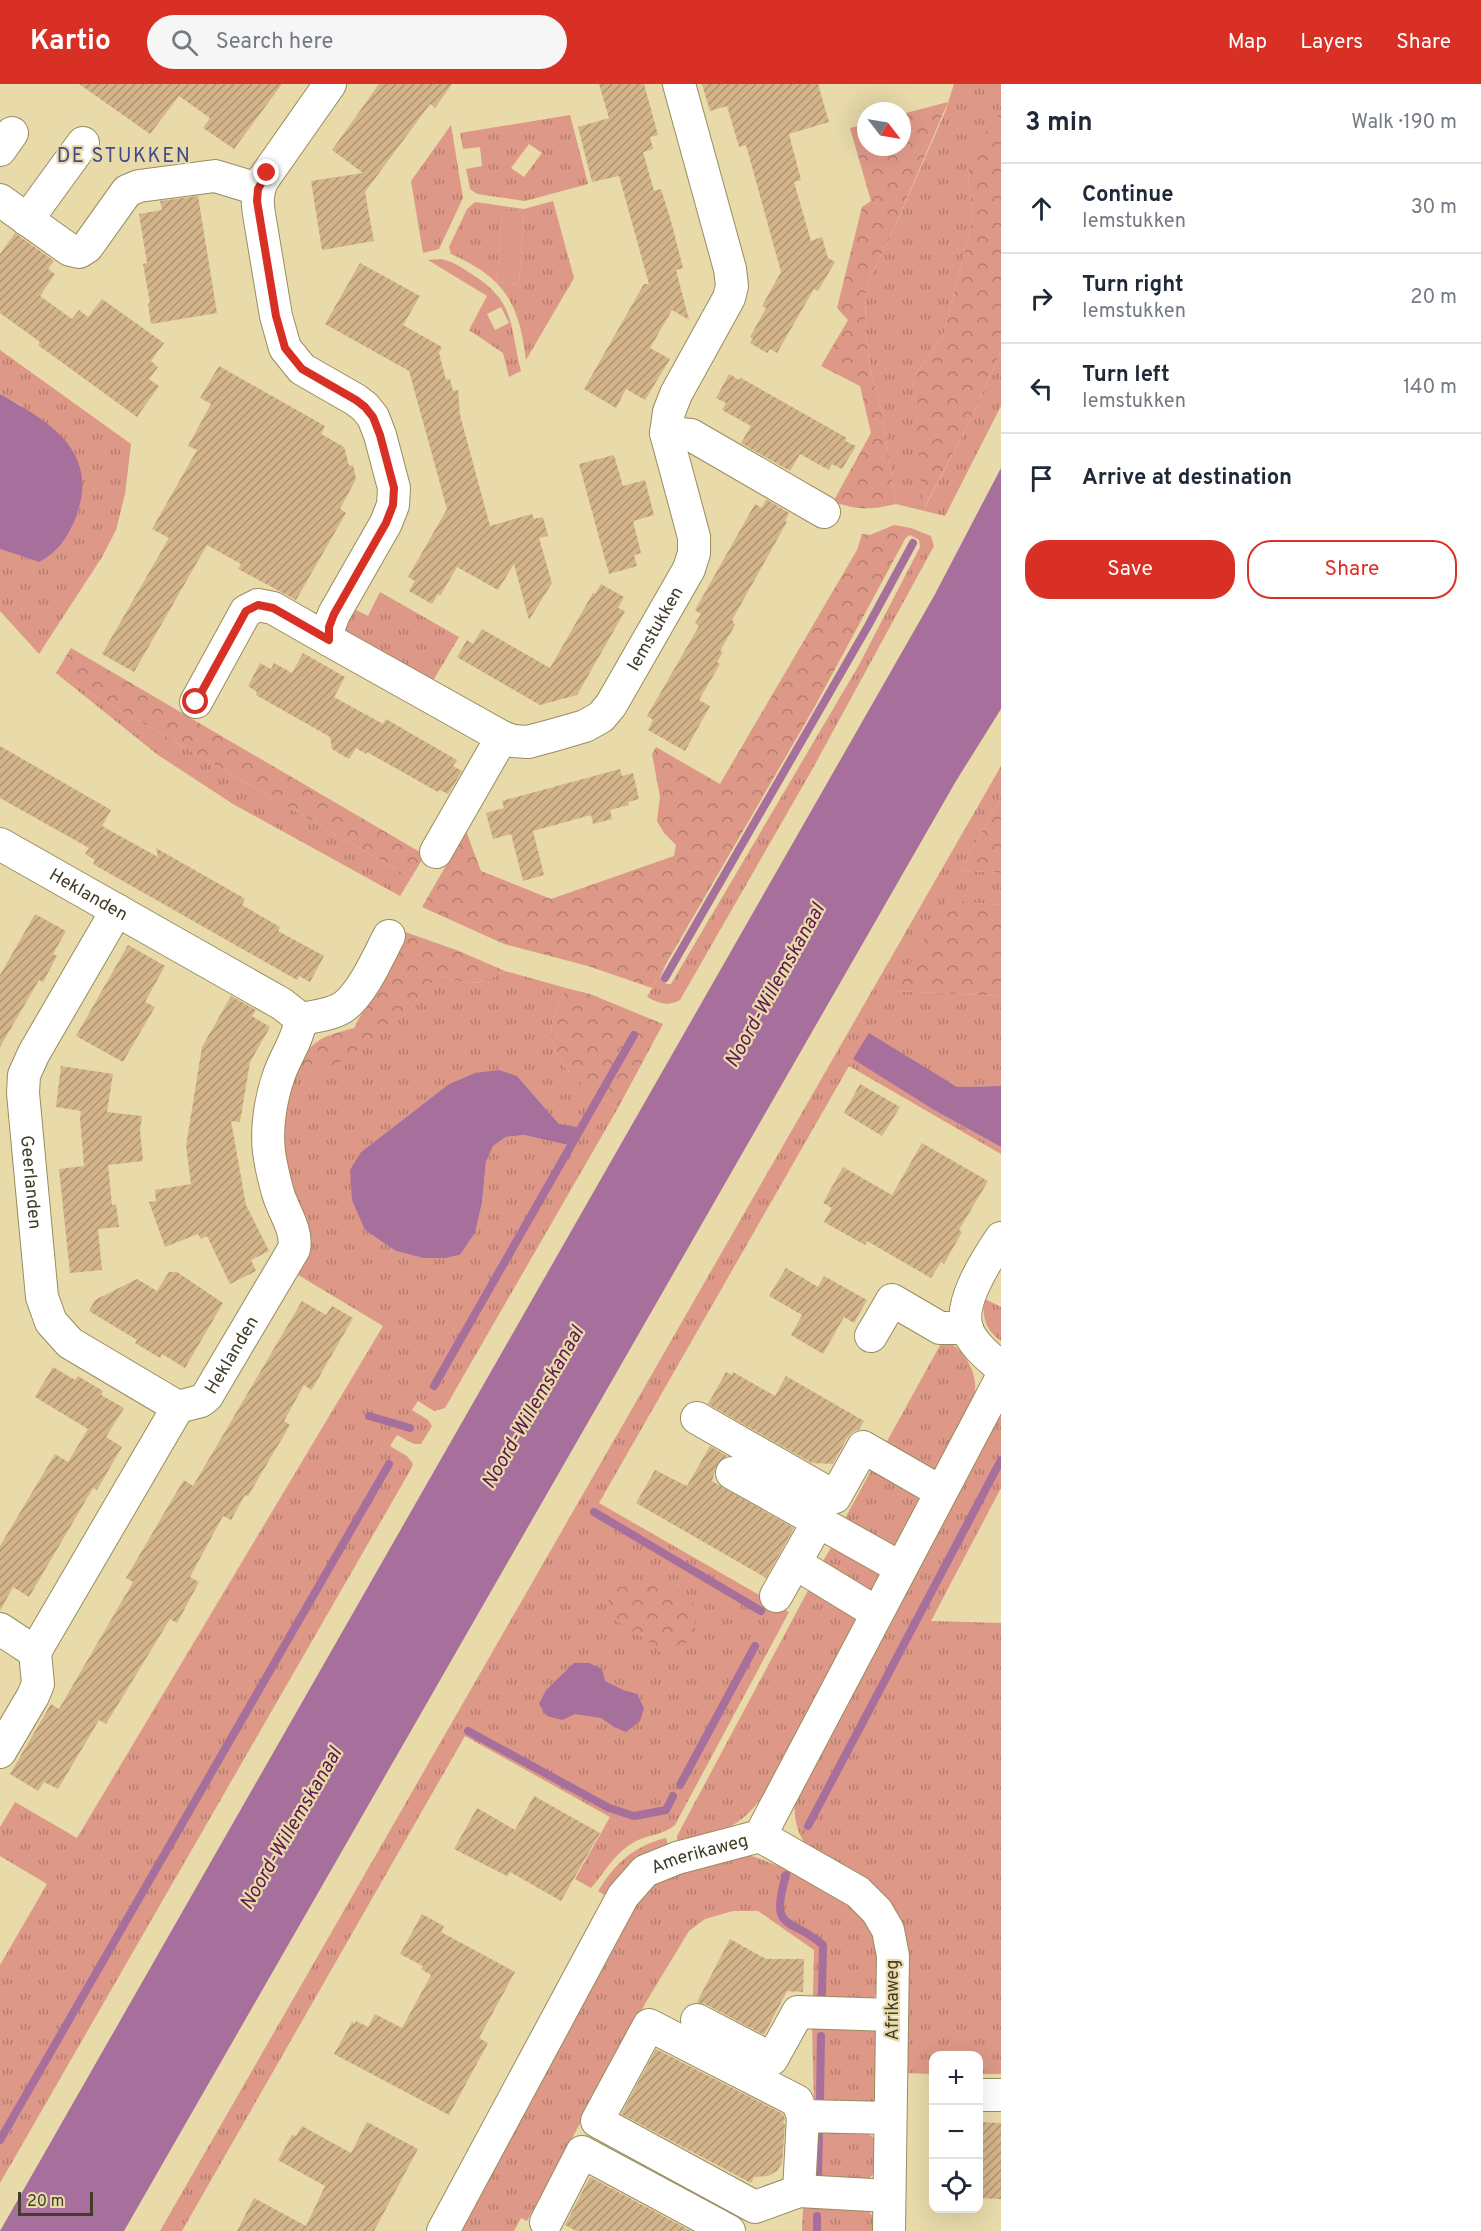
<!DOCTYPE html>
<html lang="en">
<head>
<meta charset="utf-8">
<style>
	body { margin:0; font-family:Overpass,sans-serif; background:#f6f6f7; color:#1f2937 }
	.controls { position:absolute; right:18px; bottom:18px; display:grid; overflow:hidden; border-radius:12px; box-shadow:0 6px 24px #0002 }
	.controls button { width:54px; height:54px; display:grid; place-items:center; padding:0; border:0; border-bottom:2px solid #e0e1e3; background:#fff; color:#1f2937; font:30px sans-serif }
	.compass { position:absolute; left:857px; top:18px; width:54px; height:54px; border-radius:50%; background:#fff; box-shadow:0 6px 24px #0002; rotate:121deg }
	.scale { position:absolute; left:18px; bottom:15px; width:75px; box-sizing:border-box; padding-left:6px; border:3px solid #423d29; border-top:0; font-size:16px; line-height:21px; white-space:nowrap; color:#423d29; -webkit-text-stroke:4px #e8daa9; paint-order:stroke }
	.stop { position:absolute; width:18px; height:18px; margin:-14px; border:4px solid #d93025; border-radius:50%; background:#fff }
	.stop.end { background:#d93025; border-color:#fff; box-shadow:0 2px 6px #0008 }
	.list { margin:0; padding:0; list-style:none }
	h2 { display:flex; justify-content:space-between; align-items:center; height:78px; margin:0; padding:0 24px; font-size:26px }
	h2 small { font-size:20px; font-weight:400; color:#747a83 }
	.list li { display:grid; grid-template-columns:39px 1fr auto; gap:18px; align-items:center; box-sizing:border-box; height:90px; padding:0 24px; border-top:2px solid #e0e1e3 }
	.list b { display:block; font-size:22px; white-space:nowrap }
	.list p { margin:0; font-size:20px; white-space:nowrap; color:#747a83 }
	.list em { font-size:20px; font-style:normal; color:#747a83 }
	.actions { display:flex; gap:12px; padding:18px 24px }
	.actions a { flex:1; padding:14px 0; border:2px solid #d93025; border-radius:24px; text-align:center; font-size:21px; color:#d93025 }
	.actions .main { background:#d93025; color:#fff }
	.icon { flex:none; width:33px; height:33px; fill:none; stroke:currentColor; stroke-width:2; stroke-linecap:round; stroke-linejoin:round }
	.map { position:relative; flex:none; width:1001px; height:2147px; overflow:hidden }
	header { display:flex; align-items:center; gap:36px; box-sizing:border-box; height:84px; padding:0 30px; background:#d93025; color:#fff }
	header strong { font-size:28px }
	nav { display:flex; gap:33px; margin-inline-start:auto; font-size:21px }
	.search { width:420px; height:54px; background:#f6f6f7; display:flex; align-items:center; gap:15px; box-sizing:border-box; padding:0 21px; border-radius:33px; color:#747a83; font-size:22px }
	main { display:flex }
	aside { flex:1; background:#fff }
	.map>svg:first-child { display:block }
	.grass { fill:url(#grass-tufts); fill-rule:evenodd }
	.forest { fill:url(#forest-crowns) }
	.garden { fill:#dd9887 }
	.water { fill:#a76f9c }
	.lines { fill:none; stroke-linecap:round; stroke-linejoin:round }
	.stream { stroke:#a76f9c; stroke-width:8 }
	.building { fill:url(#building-hatch) }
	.minor-casing { stroke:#998c5e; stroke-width:34 }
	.minor { stroke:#fff; stroke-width:32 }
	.route { stroke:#d93025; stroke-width:8 }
	.labels { text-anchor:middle; stroke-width:4.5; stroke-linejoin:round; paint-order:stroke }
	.street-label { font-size:18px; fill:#423d29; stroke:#e8daa9 }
	.neighbourhood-label { font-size:20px; letter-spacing:1.5px; fill:#414c89; stroke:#e8daa9 }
	.water-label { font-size:20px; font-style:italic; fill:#5d1854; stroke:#e8daa9 }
</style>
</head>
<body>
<header>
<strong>Kartio</strong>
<div class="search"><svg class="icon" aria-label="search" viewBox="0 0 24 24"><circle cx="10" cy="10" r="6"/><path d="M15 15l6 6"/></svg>Search here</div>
<nav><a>Map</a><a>Layers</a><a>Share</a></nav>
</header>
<main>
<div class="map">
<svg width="1001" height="2147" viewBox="0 0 1001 2147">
	<defs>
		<pattern id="grass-tufts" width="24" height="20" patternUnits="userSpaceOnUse" patternTransform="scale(1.5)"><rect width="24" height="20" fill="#dd9887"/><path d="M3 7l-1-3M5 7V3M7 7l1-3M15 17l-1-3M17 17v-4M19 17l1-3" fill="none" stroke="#b57d6e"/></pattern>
		<pattern id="forest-crowns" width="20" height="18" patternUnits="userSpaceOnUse" patternTransform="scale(1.5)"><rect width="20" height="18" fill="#dd9887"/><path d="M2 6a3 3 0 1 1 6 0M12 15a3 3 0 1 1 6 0" fill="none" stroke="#b57d6e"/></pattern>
		<pattern id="building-hatch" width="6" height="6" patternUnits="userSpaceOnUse" patternTransform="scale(1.5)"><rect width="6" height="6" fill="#d4b48b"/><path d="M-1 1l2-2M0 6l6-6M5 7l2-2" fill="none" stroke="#ae9472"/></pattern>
	</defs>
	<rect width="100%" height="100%" fill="#e8daa9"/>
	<g class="grass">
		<path d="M954,0h47v30l-3,1 -30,61 5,41 -30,119 -30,42 11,131 45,-86 32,-72v55l-56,110 -49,-12 -14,-92 -11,-39 -6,-42 1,-46 27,-54 52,-119z"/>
		<path d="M570,31l18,69 -63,17 -48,-7 -7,-5 -4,-20 16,-3 -2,-19 -17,2 -3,-16zM529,60l13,9 -18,24 -13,-9z"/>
		<path d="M451,41l12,73 -24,51 -16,4 -12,-72z"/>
		<path d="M553,117l21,77 -48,82c-7,-57 -21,-82 -75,-106l-2,-7 18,-38 8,-7 49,7zM502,127l22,1 -5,72 -22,-2z"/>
		<path d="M441,175c11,2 20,8 29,14 47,29 39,52 51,98l-12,6 -6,-24 -34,-23 18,-34 -59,-36zM501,223l8,16 -14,7 -8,-16z"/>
		<path d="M0,266l131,94 -6,50 -9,36 -14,27 -63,97 -39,-43v-62l39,13 -17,-156 -22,-12z"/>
		<path d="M911,444l20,8 3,10 -121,222 -133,232c-13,7 -21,3 -33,-3l19,-33 -6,14 7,6h4l188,-319 61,-118 -1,-7 -9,-5 -6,4z"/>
		<path d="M380,508l79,45 -31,52 -83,-47 -2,-18 9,-16 16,8z"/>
		<path d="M56,589l355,205 -11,18 -167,-92 -75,-49z"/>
		<path d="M1001,682v33l-41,71 41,3v32l-54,-4 -52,90 106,5v90l-44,1 -12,-7 -92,-22 81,52 67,37v7l-152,-88 -250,437 190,109 -114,213c-10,9 -27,10 -39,16 -23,13 -29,29 -45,47l-16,-9 35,-62 -145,-81 -283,495h-22z"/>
		<path d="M505,887l61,17c-4,11 -11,23 -14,35 -8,38 38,70 66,85l-173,300 -11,3 -16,-10 -6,9 16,10 4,6 -11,18h-7l-17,-9 -7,11 17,10 6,8 -2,5 -411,714v-218l47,-81 -47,-28v-29l15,-25 62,36 306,-512 -88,-53 15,-27 -26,-71 -5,-56 16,-45 110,-59 23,-29 13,-10c29,9 38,10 64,-5zM475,989l42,3 42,48 13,22 -48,-11 -18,2 -13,9 -7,16 -4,41 -7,30 -15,22c-23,6 -42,1 -64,-4l-35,-99 88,-68z"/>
		<path d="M985,1215l16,8v34c-15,-10 -20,-25 -16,-42z"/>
		<path d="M944,1254c22,14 37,37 29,64l-34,66 -8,2 -46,-25z"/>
		<path d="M1001,1325v79l-70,133 70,2v451h-22l-1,-18h-44l-1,18 -29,-1 2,-126c-5,-58 -50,-72 -95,-96 -14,-15 -18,-33 -16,-53z"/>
		<path d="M873,1383l41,23 6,12 -24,47 -54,-25z"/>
		<path d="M835,1457l47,34 -11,20 -52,-27z"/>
		<path d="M812,1499l49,30 -95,179c-27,38 -46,41 -89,53v-9z"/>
		<path d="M666,1754l3,11 -62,48 -9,-6c17,-28 36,-45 68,-53z"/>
		<path d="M745,1770c29,7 119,50 129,78 4,12 3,26 3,38 0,12 1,25 -7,35l-57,-5 1,-50 -56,-39h-25l-28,8 -16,12 -43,71 -119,219 -6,-3 -7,13h-56l169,-315 24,-31 39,-16z"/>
		<path d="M812,1941l58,1 6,7v65l-8,11 -54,-2z"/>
		<path d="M808,2043l52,1 14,10v35l-6,7h-61z"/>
		<path d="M803,2122l64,3 7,9 -1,13h-71z"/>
	</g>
	<g class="forest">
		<path d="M948,18l-55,129 -27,54 -1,46 6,42 11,39 14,92c-25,6 -38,6 -63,-2l38,-69 -11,-47 -39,-20 27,-46 -11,-12 25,-101 9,-6 -21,-73 16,-4v23h36v-33z"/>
		<path d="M1001,30v237l-32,72 -46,87 -10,-132 30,-42 30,-119 -5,-41 4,-23 26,-38z"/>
		<path d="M894,441l17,3 -97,180 -162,280 -64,-22 -84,-22 -82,-37 44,-76 15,40 70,28 123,-43 2,-11 -12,-12 -7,-12 3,-24 -8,-43 4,-7 64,37 137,-234 5,-16 8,1z"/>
		<path d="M71,564l354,207 -14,23 -355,-205z"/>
		<path d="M1001,715v74l-41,-3z"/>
		<path d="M947,816l54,5v91l-107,-5z"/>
		<path d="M405,848l54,19 46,20c-26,15 -36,14 -64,5l-13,10 -23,29 -42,32 -44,28 -24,-1c12,-33 28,-38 59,-46z"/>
		<path d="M566,904l24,6 73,30 -45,84c-28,-15 -74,-47 -66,-85 3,-12 10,-24 14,-35z"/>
		<path d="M648,1498l27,6 22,19 -3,30 -16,12 -17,4 -13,-12 -36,-23 -4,-16 8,-14z"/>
	</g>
	<path class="garden" d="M502,126l22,2 -5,72 -22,-2z"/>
	<g class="water">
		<path d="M0,310c50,28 100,57 76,123 -8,20 -18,35 -37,45l-39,-13z"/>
		<path d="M1001,384v241l-45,72 -832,1450h-124l934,-1635z"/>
		<path d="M869,949l88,54 44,-1v61l-67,-37 -81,-51z"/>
		<path d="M499,986l18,6 42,48 22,4 -9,18 -48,-11 -18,2 -13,9 -7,16 -4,41 -7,30 -15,22 -15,3h-21l-28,-7 -31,-21 -13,-30 -2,-30 11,-18 88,-68 26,-11z"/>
		<path d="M574,1579h15l13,6 3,12 18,9 14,4 7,14 -4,13 -14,11 -12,-5 -13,-9 -26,-4 -13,6 -15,-4 -8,-12 7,-14z"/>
	</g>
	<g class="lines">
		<g class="stream">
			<path d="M665,894l203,-352 45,-83"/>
			<path d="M434,1302l200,-351"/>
			<path d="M369,1332l41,12"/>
			<path d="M594,1428l167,99"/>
			<path d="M468,1647l141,77 25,8 32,-6 7,-14"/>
			<path d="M680,1701l75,-139"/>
			<path d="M808,1742l193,-366"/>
			<path d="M786,1791c-17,58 4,41 37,70l-1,49"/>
			<path d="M820,2016l1,-64"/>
			<path d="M0,2056l389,-676"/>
			<path d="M818,2093l1,-44"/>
			<path d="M817,2147v-15"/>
		</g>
	</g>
	<g class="building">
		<path d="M79,0h203l-48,65 -31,-21 7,-10 -31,-22 -29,38z"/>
		<path d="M379,0h73l-17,24 -5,-4 -65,88 9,49 -52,9 -11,-69 52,-8 -31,-23z"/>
		<path d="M599,0h45l14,51 -8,2 3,12 -10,3 11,39 7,-2 10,32 12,47 -7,2 13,50 -17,-10 -22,38 20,11 -25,41 -19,-11 -10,19 -32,-19 60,-105h5l-30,-108 -27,6 -14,-55 31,-9z"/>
		<path d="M702,0h116l11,38 -40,12 12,46 -7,2 17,59 11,-4 6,21 7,4 -17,29 -4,-2 -37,64 -7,-4 -3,4 -17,-10 3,-4 -3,-2 16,-29 -4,-2 19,-34 -35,-127 -7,2 -12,-41 -17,5z"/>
		<path d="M198,112l19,117 -66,11 -3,-20 2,-1 -7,-39 4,-1 -8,-49 23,-4 -2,-9z"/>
		<path d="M15,149l39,28 -6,8 7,5 -15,22 32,23 7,-9 9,7 14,-18 62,44 -13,18 7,6 -9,12 10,7 -22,31 -99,-72 2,-3 -40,-29v-59z"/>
		<path d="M360,179l60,33 -17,29 39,22 -3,6 7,27 4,-1 3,12 5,-1 2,25 30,111 42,-12 2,5 9,-2 5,19 -9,2 13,45 -23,37 -15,-56 -16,26 -41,-23 -17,29 -2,-2 -6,10 -23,-13 6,-10 -7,-4 39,-68 -38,-138 -84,-47z"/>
		<path d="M219,282l106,60 -4,8 23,13 5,19 4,-1 3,14 -16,30 6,4 -50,87 -58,-31 3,-5 -34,-19 -73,127 -32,-18 67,-116 -17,-9 45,-79 -9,-4 23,-42 -11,-6z"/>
		<path d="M729,290l10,6 2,-2 106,60 -2,3 11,5 -14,23 -10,-5 -3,6 -29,-16 -10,17 -49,-28 10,-17 -29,-16 4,-7 -10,-5z"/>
		<path d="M614,371l9,31 22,-6 9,35 -21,6 8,32 -7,2 3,11 -28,8 -30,-110z"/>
		<path d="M766,415l23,14 -4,8 2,1 -55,98 3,5 -15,26 3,1 -6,10 3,2 -21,36 11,6 -25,45 -37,-21 5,-10 -6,-4 52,-90 -4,-3 6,-9 -6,-4 60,-106 7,4z"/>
		<path d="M601,500l23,13 -6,11 7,3 -48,84 -37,10 -83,-48 10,-17 6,4 9,-15 68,39 43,-75 2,1z"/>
		<path d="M303,569l42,24 -11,20 49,27 3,-5 71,41 -4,6 9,5 -14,23 -8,-4 -2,2 -71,-40 -1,2 -10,-6 -7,11 -17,-10 -2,-12 -74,-42 1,-3 -9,-6 12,-23 11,6 3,-6 18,10z"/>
		<path d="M0,662l111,64 -9,16 56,31 -2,-9 86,49 3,2 -3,6 38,22 -2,4 46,25 -14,26 -11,-6 -2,4 -204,-116 2,-4 -10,-6 4,-6 -89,-50z"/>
		<path d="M620,685l2,7 11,-3 6,26 -11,3 1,3 -19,5 2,9 -19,5 -2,-9 -58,16 11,44 -21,6 -12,-47 -18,5 -7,-26 18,-5 -2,-7z"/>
		<path d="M35,830l31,17 -13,23 4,2 -14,26 -4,-2 -39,67v-72z"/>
		<path d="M128,861l37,21 -20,36 10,5 -32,55 -47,-26z"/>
		<path d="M231,912l25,14 -4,6 18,11 -20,35 -10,60 -9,-1 15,84 23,46 -18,9 5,11 -26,13 -23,-48 -6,3 -3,-5 -33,13 -16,-45 7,-1 -1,-11 36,-6 -5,-38 16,-99z"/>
		<path d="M61,982l52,8 -6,38 35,4 -2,14 3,31 -35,4 4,40 4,-1 3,23 -21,2 4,41 -32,3 -11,-104 25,-3 -4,-48 1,-7 -25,-4z"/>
		<path d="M860,1000l40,23 -18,29 -38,-23z"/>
		<path d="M922,1059l66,38 -29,49 3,2 -18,32 -3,-2 -10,16 -64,-37 -2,4 -41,-23 8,-14 -9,-5 20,-36 49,28z"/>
		<path d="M786,1184l32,19 6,-11 43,24 -13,23 -10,-6 -21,37 -32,-19 11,-20 -33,-19z"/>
		<path d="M169,1188h8l46,31 -38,65 -23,-14 -2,4 -25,-15 2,-3 -48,-29 6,-11 42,-21 20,12z"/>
		<path d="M302,1217l24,14 6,-9 21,12 -39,68 -3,4 -7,-5 -20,36 6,4 -42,71 -3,-1 -14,25 -8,-4 -33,61 9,5 -22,41 -7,-4 -64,105 -7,-4 -41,69 -14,-7 -6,9 -28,-17 41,-70 8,5 74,-127 -7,-4 47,-80 11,-18 9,6z"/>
		<path d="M53,1283l22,13 3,-4 25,15 -2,4 23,13 -18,29 16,10 -25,43 -4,-2 -64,109 -16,-10 -13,24v-65l55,-92 13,8 20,-33 -53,-32z"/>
		<path d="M726,1288l6,3 1,-3 42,24 11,-20 78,45 -5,9 -6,2 -6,6 -14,26 -21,-1 -104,-59z"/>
		<path d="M710,1362l17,10 -10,8 -5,17 82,47 -28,50 -130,-75 19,-33 32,16z"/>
		<path d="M534,1712l66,37 -39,68 -51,-29 -3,4 -53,-27 23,-41 38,22z"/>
		<path d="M422,1830l22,12 -3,6 74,40 -36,66 9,5 -39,72 -115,-61 18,-32 3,2 1,-3 12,6 7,-13 27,14 29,-53 -10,-6 2,-3 -23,-12z"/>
		<path d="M730,1855l36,20h38l-1,33 -16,-1 -23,44 -59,-31 -8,-2z"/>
		<path d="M656,1965l127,65 2,5 -2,3 2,3 -3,38 -5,8 -9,5 -14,1 -3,6 -130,-69z"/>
		<path d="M367,2038l51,27 -44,82h-137l17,-33 52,28 19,-40 -47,-26 14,-25 4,1 6,-10 49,27z"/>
		<path d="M978,2038l23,1v76l-23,-1z"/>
		<path d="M590,2093l101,54h-115l-11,-6z"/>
	</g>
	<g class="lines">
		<g class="minor-casing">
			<g id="minor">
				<path d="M330,0l-68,97c-5,12 -5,21 -3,33l17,102 9,32 17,21 54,31 9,7 8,10 7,18 14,53 -1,17 -7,18 -52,91 -5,13v13l173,97 -66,115"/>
				<path d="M0,66l12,-17"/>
				<path d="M0,116l70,50 9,2 8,-5 40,-56 12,-5 76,-10 43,13"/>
				<path d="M27,136l56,-77"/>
				<path d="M666,349l25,2 133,77"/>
				<path d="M196,618l50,-91 12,-6 15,3 56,32"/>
				<path id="s1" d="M502,653l11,4 15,1 26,-7 31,-9 16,-9 10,-12 78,-136 5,-16v-16l-28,-104 3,-21 7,-18 53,-96 3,-12 -2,-17 -51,-185"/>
				<path id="s2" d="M0,760l282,160 19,15c14,-3 33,-4 45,-14 18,-15 32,-48 43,-69"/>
				<path id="s3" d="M117,826l-83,143 -10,22 -1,18 19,204 9,25 19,21 108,64"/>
				<path d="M1001,1154c-14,21 -43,65 -34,91 6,16 22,28 34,39"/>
				<path d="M871,1252l21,-36 48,28h27"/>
				<path d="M697,1334l138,79 28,-50 78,45"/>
				<path d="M732,1389l169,95"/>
				<path d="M795,1479l82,50"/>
				<path d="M776,1512l42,-74"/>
				<path d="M0,1545l35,23"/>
				<path id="s4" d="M35,1568l143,-245 23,-6 6,-5 87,-147c4,-19 -11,-38 -16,-56 -4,-14 -7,-27 -9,-41 -3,-25 2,-54 10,-77 7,-20 19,-35 22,-56"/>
				<path d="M0,1668l33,-56 5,-12 -3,-32"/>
				<path d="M760,1752l98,56 19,19 11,19 5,26 -4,275"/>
				<path d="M697,1936l75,39 26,-47 94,3"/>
				<path d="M978,2011h23"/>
				<path d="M799,2107l-44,16 -158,-86 52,-96 148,76 6,15"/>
				<path d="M889,2112l-90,-5 4,-75 87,2"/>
				<path d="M546,2138l36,-70 147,79"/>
				<path id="s5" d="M443,2147l180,-335 22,-25 32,-13 83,-22 241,-457"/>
			</g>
		</g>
		<use href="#minor" class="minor"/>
	</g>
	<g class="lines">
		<path class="route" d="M196,618l50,-91 12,-6 15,3 56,32v-13l5,-13 52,-91 7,-18 1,-17 -14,-53 -7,-18 -8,-10 -9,-7 -54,-31 -17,-21 -9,-32 -19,-115 1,-12 9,-16"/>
	</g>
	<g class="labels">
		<g class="street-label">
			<text dy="6" stroke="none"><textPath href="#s1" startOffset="208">Iemstukken</textPath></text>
			<text dy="6" stroke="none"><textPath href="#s2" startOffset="102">Heklanden</textPath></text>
			<text dy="6" stroke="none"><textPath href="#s3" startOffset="297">Geerlanden</textPath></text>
			<text dy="6" stroke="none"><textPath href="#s4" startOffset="363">Heklanden</textPath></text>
			<text dy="6" stroke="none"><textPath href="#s5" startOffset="471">Amerikaweg</textPath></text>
			<text transform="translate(892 1916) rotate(-90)" y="6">Afrikaweg</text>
		</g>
		<g class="neighbourhood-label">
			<text x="124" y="78">DE STUKKEN</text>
		</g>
		<g class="water-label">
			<text transform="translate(774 901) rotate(-61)" y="7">Noord-Willemskanaal</text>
			<text transform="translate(532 1323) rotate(-60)" y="7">Noord-Willemskanaal</text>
			<text transform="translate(290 1744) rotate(-60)" y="7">Noord-Willemskanaal</text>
		</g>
	</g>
</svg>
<div class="controls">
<button>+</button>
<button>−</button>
<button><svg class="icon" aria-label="locate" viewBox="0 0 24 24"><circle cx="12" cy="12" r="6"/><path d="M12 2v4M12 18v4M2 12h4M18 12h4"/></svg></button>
</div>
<svg class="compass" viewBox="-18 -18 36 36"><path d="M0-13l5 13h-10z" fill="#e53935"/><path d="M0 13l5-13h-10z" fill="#747a83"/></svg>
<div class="scale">20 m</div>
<div class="stop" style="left:196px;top:618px"></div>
<div class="stop end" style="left:267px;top:89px"></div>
</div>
<aside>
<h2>3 min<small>Walk · 190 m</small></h2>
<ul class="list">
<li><svg class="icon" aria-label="ahead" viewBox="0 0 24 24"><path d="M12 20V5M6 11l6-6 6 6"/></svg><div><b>Continue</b><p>Iemstukken</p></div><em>30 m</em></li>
<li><svg class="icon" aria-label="right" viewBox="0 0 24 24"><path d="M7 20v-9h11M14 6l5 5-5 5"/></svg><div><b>Turn right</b><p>Iemstukken</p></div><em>20 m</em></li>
<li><svg class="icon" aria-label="left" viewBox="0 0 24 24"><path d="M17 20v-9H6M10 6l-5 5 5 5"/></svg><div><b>Turn left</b><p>Iemstukken</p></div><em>140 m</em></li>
<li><svg class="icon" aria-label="arrive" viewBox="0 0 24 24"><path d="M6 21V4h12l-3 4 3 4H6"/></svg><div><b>Arrive at destination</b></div></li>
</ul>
<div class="actions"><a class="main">Save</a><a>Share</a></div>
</aside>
</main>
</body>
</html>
